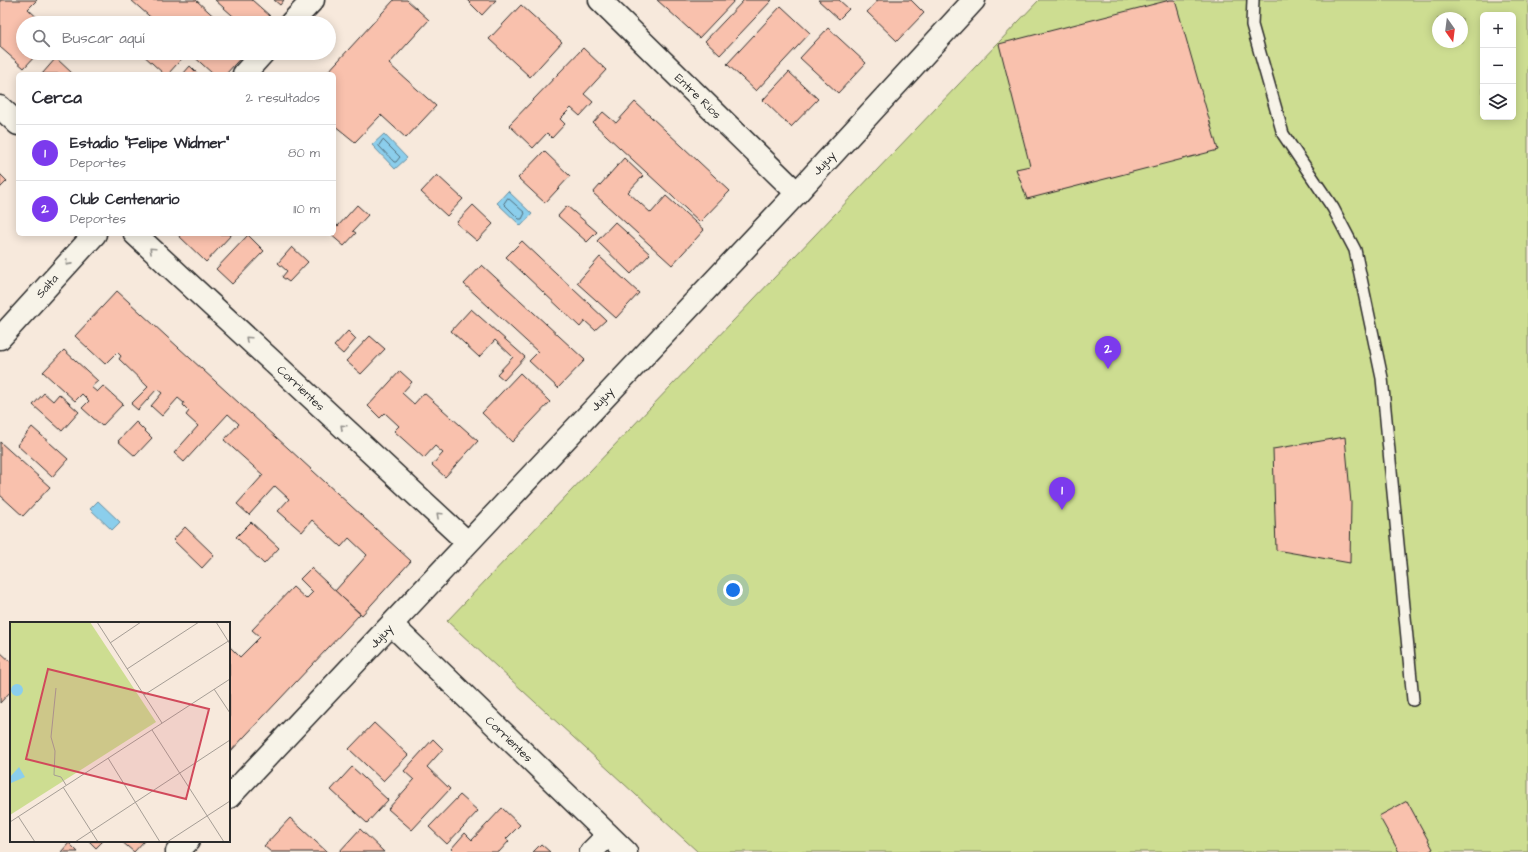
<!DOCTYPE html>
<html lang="es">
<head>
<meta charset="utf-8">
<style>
	body { margin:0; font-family:"Architects Daughter",sans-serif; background:#f7f7f7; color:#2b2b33 }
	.controls { position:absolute; right:12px; top:12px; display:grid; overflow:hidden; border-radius:6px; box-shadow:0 2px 10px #0003 }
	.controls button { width:36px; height:36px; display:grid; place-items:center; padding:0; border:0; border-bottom:1px solid #e1e1e2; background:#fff; color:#2b2b33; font:20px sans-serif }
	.compass { position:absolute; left:1432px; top:12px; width:36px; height:36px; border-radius:50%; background:#fff; box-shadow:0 2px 10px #0003; rotate:166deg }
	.you { position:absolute; left:733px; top:590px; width:14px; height:14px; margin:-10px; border:3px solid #fff; border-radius:50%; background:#1a73e8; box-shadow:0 0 0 6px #1a73e833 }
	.badge { display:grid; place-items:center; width:26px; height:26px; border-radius:50%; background:#7c3aed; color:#fff; font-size:13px; font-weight:700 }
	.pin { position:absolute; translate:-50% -33px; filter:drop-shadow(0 1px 2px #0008) }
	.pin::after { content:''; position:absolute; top:21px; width:14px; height:12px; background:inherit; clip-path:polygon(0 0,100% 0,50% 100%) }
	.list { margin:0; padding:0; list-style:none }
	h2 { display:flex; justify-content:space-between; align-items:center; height:52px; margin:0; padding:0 16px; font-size:17px }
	h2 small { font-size:13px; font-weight:400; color:#7c7c81 }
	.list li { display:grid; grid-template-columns:26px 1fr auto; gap:12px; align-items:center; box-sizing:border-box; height:56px; padding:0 16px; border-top:1px solid #e1e1e2 }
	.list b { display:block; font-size:15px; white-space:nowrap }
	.list p { margin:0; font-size:13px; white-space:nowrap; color:#7c7c81 }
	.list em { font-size:13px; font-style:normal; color:#7c7c81 }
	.icon { flex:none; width:22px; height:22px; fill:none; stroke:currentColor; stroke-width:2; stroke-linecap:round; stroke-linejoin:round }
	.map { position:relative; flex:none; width:1528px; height:852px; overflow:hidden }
	.search { position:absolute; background:#fff; box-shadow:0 2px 10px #0003; left:16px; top:16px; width:320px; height:44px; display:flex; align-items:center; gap:10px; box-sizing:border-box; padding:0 14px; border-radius:22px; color:#7c7c81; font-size:15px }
	.panel { position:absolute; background:#fff; box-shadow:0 2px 10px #0003; left:16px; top:72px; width:320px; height:164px; border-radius:6px }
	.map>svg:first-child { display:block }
	.green { fill:#cddd91; stroke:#7c845e; fill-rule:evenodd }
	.water { fill:#8bceec; stroke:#658d9f }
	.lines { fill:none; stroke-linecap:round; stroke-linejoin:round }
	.shore { stroke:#516c78; stroke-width:1 }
	.building { fill:#f9c1ad; stroke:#2b2b2b }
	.service-casing { stroke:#2b2b2b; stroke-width:14 }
	.minor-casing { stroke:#2b2b2b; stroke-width:25 }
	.secondary-casing { stroke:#2b2b2b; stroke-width:25 }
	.service { stroke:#f7f3e8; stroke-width:11 }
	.minor { stroke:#f7f3e8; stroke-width:22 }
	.secondary { stroke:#f7f3e8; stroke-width:22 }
	.oneway { stroke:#918f8a }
	.labels { text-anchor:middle; stroke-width:3; stroke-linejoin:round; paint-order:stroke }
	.street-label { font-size:12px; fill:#2b2b2b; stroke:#f7f3e8 }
	.inset-road { fill:none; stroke:#a59d95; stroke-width:1 }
	.view { fill:#d1495b; fill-opacity:0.15; stroke:#d1495b; stroke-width:2 }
	.inset-edge { fill:none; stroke:#2b2b2b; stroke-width:2 }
</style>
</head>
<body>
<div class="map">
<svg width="1528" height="852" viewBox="0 0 1528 852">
	<rect width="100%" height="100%" fill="#f7e9dc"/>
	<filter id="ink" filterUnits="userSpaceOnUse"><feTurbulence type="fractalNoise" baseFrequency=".025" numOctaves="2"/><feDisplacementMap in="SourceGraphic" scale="8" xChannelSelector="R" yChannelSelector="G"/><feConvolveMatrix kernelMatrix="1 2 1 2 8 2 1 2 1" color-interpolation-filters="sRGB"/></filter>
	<g filter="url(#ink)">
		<path class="green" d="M1039,0h489v852h-830l-251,-231zM1483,15h30v102h-30zM1438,18h24v24h-24z"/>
		<g class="water">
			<path d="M384,134l23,24 -12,11 -23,-24z"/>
			<path d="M508,191l24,23 -11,12 -24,-23z"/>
			<path d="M98,501l22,21 -8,8 -22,-21z"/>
		</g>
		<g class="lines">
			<g class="shore">
				<path d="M383,140l17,17 -4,5h-2l-15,-16z"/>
				<path d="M508,198l17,15 -3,6h-3l-15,-15z"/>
			</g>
		</g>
		<g class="building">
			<path d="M0,0h37l-9,9 15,14h-20v30h15l-14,15 -24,-21z"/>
			<path d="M131,0h65l25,23h-64z"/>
			<path d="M215,0h37l18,16 -7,7h-22z"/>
			<path d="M274,0h10l-4,5z"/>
			<path d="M394,0h13l22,20 -40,44 47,42 -30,32 -25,-23 -26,27 -21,-17v-51h-8z"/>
			<path d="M467,0h29l-14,15z"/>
			<path d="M657,0h78l-36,38z"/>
			<path d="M744,0h28l-52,55 -15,-14z"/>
			<path d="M818,0h21l10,9 -10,10z"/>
			<path d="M878,0h33l13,13 -27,28 -30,-29z"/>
			<path d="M1170,0h5l43,150 -191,49 -11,-30 14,-3 -31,-122z"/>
			<path d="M521,5l41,37 -32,35 -41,-38z"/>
			<path d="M781,6l29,27 -54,58 -29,-27z"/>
			<path d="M828,28l38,35 -28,30 -38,-35z"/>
			<path d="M583,48l23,22 -22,24 9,8 -13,14 -9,-8 -11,11 5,5 -13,14 -5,-5 -14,15 -24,-23z"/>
			<path d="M141,53h46l-19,21h-4z"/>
			<path d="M190,53h55l-19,21h-13z"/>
			<path d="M56,58l17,16h-31z"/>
			<path d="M190,66l8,8h-15z"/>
			<path d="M789,72l29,27 -27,28 -28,-27z"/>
			<path d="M635,102l95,89 -30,31 -107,-99 10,-11 13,11z"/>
			<path d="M544,151l26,25 -25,27 -27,-25z"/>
			<path d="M624,158l19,18 -15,16 23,21 15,-17 38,34 -32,35 -79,-72z"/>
			<path d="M0,174l7,7 -7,7z"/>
			<path d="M437,175l26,24 -16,17 -26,-24z"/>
			<path d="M357,205l11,10 -15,16 3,2 -12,13 -14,-12h4v-11l4,3z"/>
			<path d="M473,205l20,19 -16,17 -21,-18z"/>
			<path d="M567,206l30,26 -10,10 -29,-26z"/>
			<path d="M615,222l35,32 -19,20 -34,-33z"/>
			<path d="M177,234h55l-26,28z"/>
			<path d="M248,235l16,16 -32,33 -16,-15z"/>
			<path d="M522,241l84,79 -11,10 -10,-9 -5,6 -74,-70z"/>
			<path d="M292,247l16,15 -19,20 -7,-5 5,-6 -9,-8z"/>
			<path d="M600,257l39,36 -23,25 -39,-35z"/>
			<path d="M482,265l103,95 -27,28 -29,-27 9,-9 -74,-68z"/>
			<path d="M117,291l294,270 -49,54 -27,-24 32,-36 -18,-17 -8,9 -29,-27 -10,12 -24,-21 11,-12 -14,-13 -26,29 -12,-11 26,-29 -39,-35 15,-16 -11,-10 -44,48 -10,-9 24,-27 -12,-11 3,-4 -6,-6 1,-2 -6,-5 -16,18 -11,-10 11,-13 -5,-4 -19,21 -7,-6 17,-17 -29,-28 2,-3 -4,-4 -12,12 -30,-28z"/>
			<path d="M471,309l54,48 -21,23 -7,-6 16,-17 -18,-17 -16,17 -28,-26z"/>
			<path d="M348,331l8,8 -13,15 -9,-8z"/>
			<path d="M370,336l15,13 -24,25 -15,-13z"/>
			<path d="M64,350l34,31 -7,6 6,5 6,-6 20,18 -21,22 -20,-18 7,-7 -7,-7 -7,7 -32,-29z"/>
			<path d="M400,371l12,11 -10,11 12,11 10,-11 54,48 -33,36 -13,-12 11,-12 -8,-7 -11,12 -30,-27 5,-5 -14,-13 -5,5 -12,-12z"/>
			<path d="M520,373l30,29 -38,40 -30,-29z"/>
			<path d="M44,393l9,8 6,-7 20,18 -17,19 -29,-26z"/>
			<path d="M136,422l16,16 -17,18 -17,-15z"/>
			<path d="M32,427l36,32 -16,18 -35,-32z"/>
			<path d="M1345,437l6,66 -1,60 -74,-13 -3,-101z"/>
			<path d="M0,442l50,45 -27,29 -23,-21z"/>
			<path d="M251,522l28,26 -15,16 -28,-27z"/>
			<path d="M185,527l29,28 -12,13 -29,-28z"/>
			<path d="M311,568l49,46 -131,139v-107l11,11 20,-20 -8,-7 41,-43 13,12 7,-7 -13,-13z"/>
			<path d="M0,652l11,10v29l-11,12z"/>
			<path d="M374,723l34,32 -25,26 -34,-32z"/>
			<path d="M433,739l10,10 -16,18 23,22 -38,41 -24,-21 26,-29 -10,-9z"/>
			<path d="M352,767l36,33 -21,23 -36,-33z"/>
			<path d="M460,795l18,16 -31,33 -18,-17z"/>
			<path d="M1407,801l26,48 -5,3h-29l-20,-36z"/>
			<path d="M502,808l18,17 -14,14 3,2 -10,11h-45l-3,-3 14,-16 7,7z"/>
			<path d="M290,818l37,34h-56l-7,-6z"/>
			<path d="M360,829l24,23h-45z"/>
			<path d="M89,841h14l-7,7z"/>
			<path d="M121,841h23l-10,11z"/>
			<path d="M69,843l9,9h-17z"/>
			<path d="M541,844l9,8h-17z"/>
		</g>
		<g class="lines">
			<g class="service-casing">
				<path id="service" d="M1253,0l-1,25 31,109 50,74 22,42 27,128 31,322"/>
			</g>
			<g class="minor-casing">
				<g id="minor">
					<path d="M600,0l197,193"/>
					<path d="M291,23l22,-23"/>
					<path d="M244,74l19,-21"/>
					<path d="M0,107l18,17"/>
					<path d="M135,234l332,308"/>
					<path d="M0,338l95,-104"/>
					<path d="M392,625l234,227"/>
					<path d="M591,852l17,-17"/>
				</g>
			</g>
			<g class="secondary-casing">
				<g id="secondary">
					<path d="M229,797l568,-604 177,-193"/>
					<path d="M177,852l11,-11"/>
				</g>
			</g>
			<use href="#service" class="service"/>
			<use href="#minor" class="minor"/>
			<use href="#secondary" class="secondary"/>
		</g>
		<defs><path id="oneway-chevron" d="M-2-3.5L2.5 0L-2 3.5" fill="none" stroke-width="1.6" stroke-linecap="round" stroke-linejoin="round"/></defs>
		<g class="oneway">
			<use href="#oneway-chevron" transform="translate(152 250) rotate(-137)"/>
			<use href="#oneway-chevron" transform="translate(68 263) rotate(132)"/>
			<use href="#oneway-chevron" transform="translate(248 339) rotate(-137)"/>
			<use href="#oneway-chevron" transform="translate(343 427) rotate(-137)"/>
			<use href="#oneway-chevron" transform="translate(439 515) rotate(-137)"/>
		</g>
	</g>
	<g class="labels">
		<g class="street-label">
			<text transform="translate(698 96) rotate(44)" y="4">Entre Ríos</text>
			<text transform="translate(824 163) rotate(-47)" y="4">Jujuy</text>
			<text transform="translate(47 286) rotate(-48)" y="4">Salta</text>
			<text transform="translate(301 388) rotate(43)" y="4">Corrientes</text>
			<text transform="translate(602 399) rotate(-47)" y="4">Jujuy</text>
			<text transform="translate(381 636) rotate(-47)" y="4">Jujuy</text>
			<text transform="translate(509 739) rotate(44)" y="4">Corrientes</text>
		</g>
	</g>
	<g transform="translate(10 622)">
		<rect width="220" height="220" fill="#f7e9dc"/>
		<path d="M0,0h80l66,100 -146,93z" fill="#cddd91"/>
		<path d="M1 68a6 6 0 1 1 12 0a6 6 0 1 1-12 0ZM9,145l6,10 -14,6 -1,-6z" fill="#8bceec"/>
		<path class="inset-road" d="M87,0l65,101M206,0l14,22M100,21l31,-21M117,47l72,-47M46,66l-5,49 4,14 -1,24 7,2 5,8M204,67l16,24M134,73l86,-55M142,108l72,112M98,136l52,84M53,165l35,55M8,194l17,26M0,200l220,-143M65,220l155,-102M157,220l63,-41"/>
		<path class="view" d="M38,47l161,40 -23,90 -160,-40z"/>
		<rect width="220" height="220" class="inset-edge"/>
	</g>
</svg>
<div class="controls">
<button>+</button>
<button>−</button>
<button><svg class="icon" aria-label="layers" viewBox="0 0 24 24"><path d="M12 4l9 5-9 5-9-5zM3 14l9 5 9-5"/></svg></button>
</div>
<svg class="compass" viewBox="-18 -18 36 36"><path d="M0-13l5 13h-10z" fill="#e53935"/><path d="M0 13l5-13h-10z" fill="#7c7c81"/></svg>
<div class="you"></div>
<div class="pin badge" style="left:1062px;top:510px">1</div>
<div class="pin badge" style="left:1108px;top:369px">2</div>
<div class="search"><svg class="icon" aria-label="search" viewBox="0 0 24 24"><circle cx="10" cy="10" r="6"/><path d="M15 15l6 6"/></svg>Buscar aquí</div>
<section class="panel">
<h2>Cerca<small>2 resultados</small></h2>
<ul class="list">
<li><span class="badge">1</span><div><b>Estadio &quot;Felipe Widmer&quot;</b><p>Deportes</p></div><em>80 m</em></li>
<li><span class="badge">2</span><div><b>Club Centenario</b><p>Deportes</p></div><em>110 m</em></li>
</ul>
</section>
</div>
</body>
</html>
